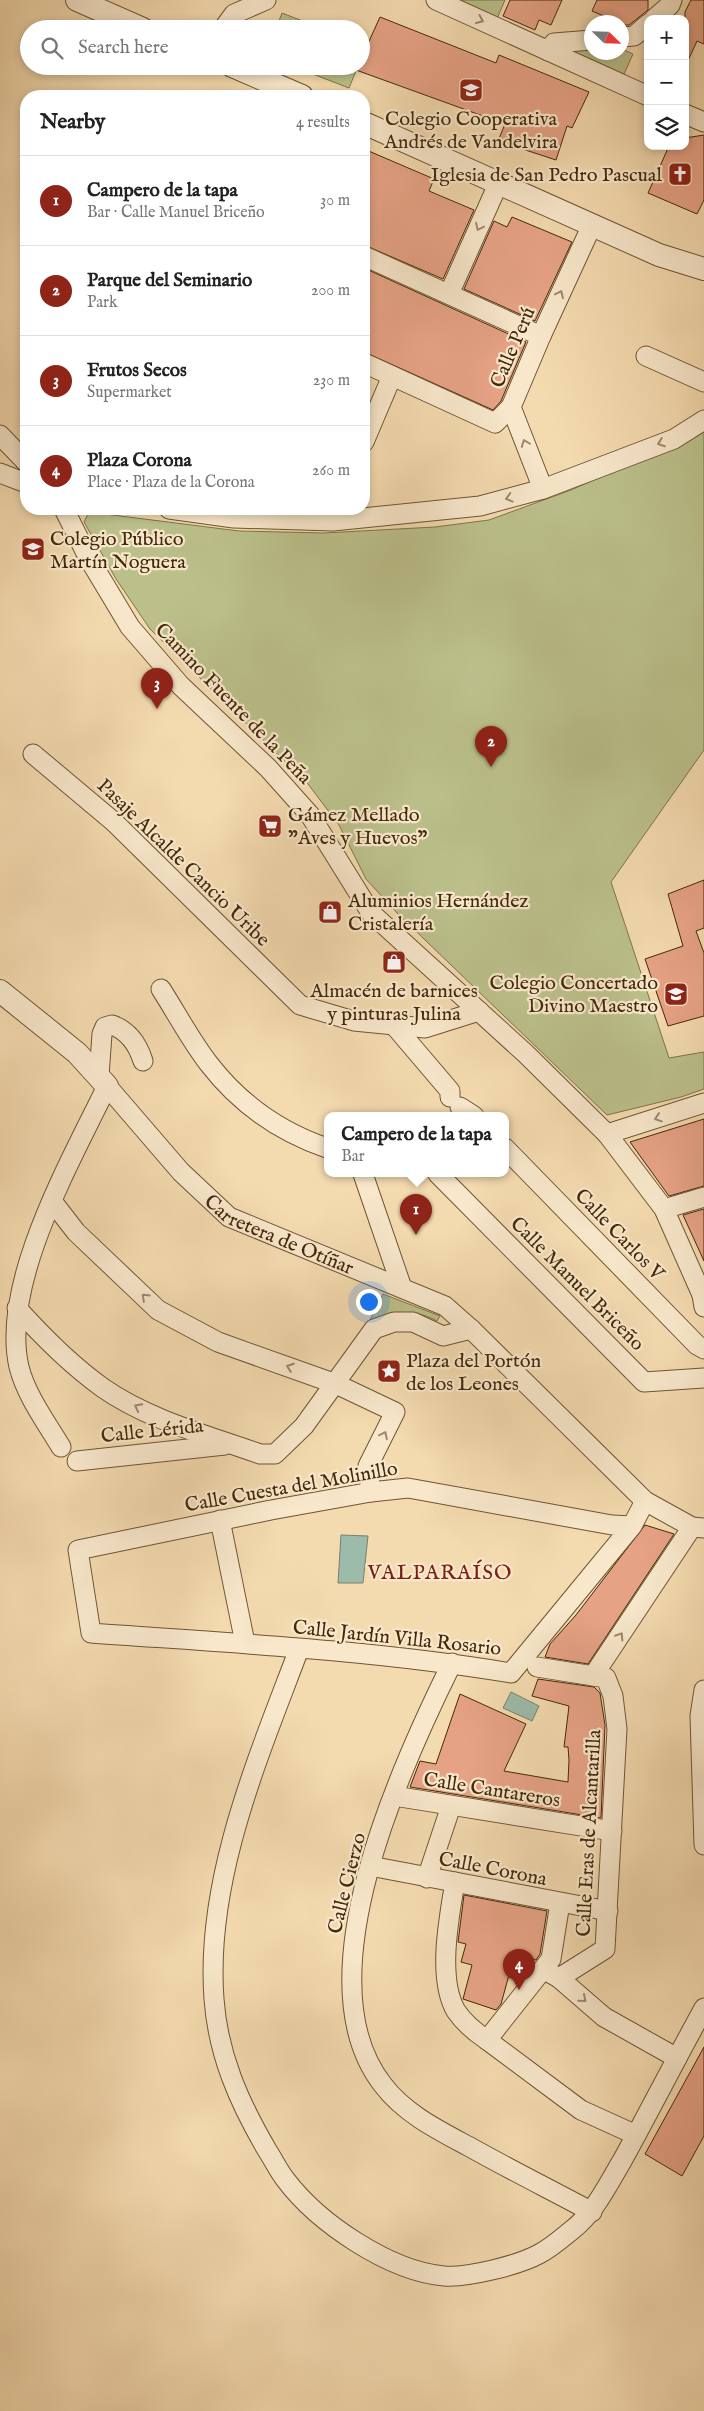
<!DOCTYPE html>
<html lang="en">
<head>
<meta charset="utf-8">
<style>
	body { margin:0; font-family:"IM FELL English",serif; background:#f6f6f6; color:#222 }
	.controls { position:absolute; right:15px; top:15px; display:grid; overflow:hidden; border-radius:10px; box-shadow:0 2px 8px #0003 }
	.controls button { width:45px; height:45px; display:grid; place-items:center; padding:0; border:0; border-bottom:1px solid #e0e0e0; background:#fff; color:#222; font:25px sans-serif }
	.compass { position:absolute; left:584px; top:15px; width:45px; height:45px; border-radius:50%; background:#fff; box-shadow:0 2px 8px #0003; rotate:113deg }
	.you { position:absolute; left:368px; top:1301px; width:18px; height:18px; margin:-12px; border:4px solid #fff; border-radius:50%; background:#1a73e8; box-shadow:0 0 0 8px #1a73e833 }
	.badge { display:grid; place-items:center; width:32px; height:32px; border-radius:50%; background:#8f2418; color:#fff; font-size:16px; font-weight:700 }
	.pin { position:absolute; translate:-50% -41px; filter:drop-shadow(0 1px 2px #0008) }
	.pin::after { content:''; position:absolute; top:26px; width:18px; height:15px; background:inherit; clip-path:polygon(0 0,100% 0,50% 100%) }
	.popup { position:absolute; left:324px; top:1112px; width:185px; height:65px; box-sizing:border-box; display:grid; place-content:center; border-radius:10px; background:#fff; filter:drop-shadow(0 1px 4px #0005); font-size:16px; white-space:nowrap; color:#767676 }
	.popup b { font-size:19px; color:#222 }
	.popup::after { content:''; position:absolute; left:50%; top:100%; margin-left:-10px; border:10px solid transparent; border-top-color:#fff }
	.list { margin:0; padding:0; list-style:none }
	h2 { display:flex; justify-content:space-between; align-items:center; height:65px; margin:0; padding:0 20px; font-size:21px }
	h2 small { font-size:16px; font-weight:400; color:#767676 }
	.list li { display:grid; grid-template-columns:32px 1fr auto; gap:15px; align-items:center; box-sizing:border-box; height:90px; padding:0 20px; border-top:1px solid #e0e0e0 }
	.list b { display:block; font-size:19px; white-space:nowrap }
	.list p { margin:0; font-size:16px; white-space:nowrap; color:#767676 }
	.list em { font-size:16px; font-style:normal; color:#767676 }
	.icon { flex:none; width:28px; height:28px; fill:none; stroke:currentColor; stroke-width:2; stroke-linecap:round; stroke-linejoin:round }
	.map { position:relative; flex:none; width:704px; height:2411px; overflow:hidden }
	.search { position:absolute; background:#fff; box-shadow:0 2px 8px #0003; left:20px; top:20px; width:350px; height:55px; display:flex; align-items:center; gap:12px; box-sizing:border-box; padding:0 18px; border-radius:28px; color:#767676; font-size:19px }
	.panel { position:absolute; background:#fff; box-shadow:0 2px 8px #0003; left:20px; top:90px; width:350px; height:425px; border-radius:20px }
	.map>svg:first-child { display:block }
	.green { fill:#bbc08b; stroke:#7e744a }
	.water { fill:#9cbbab; stroke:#78816a }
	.building { fill:#e6a285; stroke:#422909 }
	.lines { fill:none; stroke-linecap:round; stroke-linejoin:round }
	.minor-casing { stroke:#6e5532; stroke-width:21 }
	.tertiary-casing { stroke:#6e5532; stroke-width:24 }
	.minor { stroke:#f8e7cb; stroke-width:19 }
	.tertiary { stroke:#f8e7cb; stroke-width:22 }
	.oneway { stroke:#9d886a }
	.labels { text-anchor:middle; stroke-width:4.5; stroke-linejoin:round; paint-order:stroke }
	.poi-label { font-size:20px; fill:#422909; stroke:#f8e7cb; text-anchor:start }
	.street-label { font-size:20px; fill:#422909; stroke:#f8e7cb }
	.neighbourhood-label { font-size:21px; letter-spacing:1px; fill:#7a1f14; stroke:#f8e7cb }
</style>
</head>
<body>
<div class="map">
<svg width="704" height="2411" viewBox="0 0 704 2411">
	<rect width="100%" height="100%" fill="#f4daaf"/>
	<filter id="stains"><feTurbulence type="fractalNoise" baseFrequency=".004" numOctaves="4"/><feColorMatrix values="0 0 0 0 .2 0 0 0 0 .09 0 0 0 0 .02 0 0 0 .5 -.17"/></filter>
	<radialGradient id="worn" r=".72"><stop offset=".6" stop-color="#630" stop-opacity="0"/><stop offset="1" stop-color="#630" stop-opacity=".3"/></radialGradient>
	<g class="green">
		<path d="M444,0h61l-9,21z"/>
		<path d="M282,13l41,16h-47z"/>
		<path d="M561,46l30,1 1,5h30v-3l11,5 -9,20z"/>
		<path d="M292,66h66l-9,22z"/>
		<path d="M704,426v324l-93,132 58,176 35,-6v37l-23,8 -74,18 -209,-201 -32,-35 -27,-54 -31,-41 -158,-155 -34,-50 -32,-57 5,-10 150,19 85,2 111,-6 54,-7 82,-30 108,-48z"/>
		<path d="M383,1294l57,22 -3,5c-28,-15 -44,-7 -70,5z"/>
	</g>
	<g class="water">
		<path d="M341,1535l27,1 -5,47h-25z"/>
		<path d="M511,1692l28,14 -7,15 -29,-13z"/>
	</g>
	<g class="building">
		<path d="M510,0h52l-11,25 -12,-5 -4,10 -32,-14z"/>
		<path d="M597,0h51v10l-19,15h-4l-33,-14z"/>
		<path d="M691,0h13v44l-7,-3 -12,26v-55z"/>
		<path d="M380,17l116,46 3,-8 90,37 -17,36 -5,-2 -11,34 -58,-19 7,-17 -149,-54 2,-4h3v-7z"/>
		<path d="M704,135v65l-7,14 -49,-21 21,-47h16v-8z"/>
		<path d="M364,149l70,30 -5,12 45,19 -31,69 -79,-34z"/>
		<path d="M512,217l60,25 -37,79 -71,-32 30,-68 13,6z"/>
		<path d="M364,268l162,74 -25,59 -8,9 -129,-58z"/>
		<path d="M704,880v48l-8,3 8,22v63l-36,10 -23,-67 38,-13 -15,-52z"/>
		<path d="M704,1119v67l-35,10 -39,-54z"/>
		<path d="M704,1209v52l-21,-46z"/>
		<path d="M645,1525l29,9 -86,130 -43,-7 5,-13 26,-29z"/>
		<path d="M538,1679l56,8 6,6 5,32 -4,93 -191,-31 10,-26 16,3 24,-70 66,30 -22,47 64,11 1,-22 -1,-13h-4l5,-41 -37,-10z"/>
		<path d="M464,1895l83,16 -7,43 -4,6 -6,-1 -9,20 -12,-4 -8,29 -5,6 -33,-11 9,-34 -11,-3 5,-18 -8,-2z"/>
		<path d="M704,2047v89l-22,40 -37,-22z"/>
	</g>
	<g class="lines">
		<g class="minor-casing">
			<g id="minor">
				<path d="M436,0l212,96"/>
				<path d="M654,19l16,-14 2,-5"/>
				<path d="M223,29l11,-15 32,-14"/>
				<path d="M622,37l12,-1 14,-12"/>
				<path d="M548,51l6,-8 38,-3"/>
				<path d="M685,114l19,8"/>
				<path d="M364,256l177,80"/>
				<path d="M449,294l50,-112"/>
				<path d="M646,356l58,26"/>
				<path d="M364,363l131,60 16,-16"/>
				<path d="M0,435l26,27"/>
				<path d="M364,442l28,-66"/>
				<path d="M0,473l26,10"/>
				<path d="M543,489l-32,-82 30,-71 51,-111"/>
				<path d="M64,509l24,48 42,70 51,59 87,82 42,47 61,98 155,141 81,80 57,75 38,86 2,12"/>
				<path d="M169,509l65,9 99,3 147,-15 63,-17 131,-50 30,-19"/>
				<path d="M33,754l81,68 186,183 54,16 71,7 54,-17"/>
				<path d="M161,989c16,25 30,52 48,75 31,40 71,68 118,84"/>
				<path d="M393,1024l57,67v6"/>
				<path d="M99,1076l3,-42 3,-7 7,-2c17,6 26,20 31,36"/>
				<path d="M460,1107l14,9"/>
				<path d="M607,1134l97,-31"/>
				<path d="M505,1148l192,197 7,4"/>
				<path d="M363,1174l39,114"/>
				<path d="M438,1174l206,208 60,-4"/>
				<path d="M52,1201l24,31 82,78 60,32 118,42 59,28 -27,54 3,26"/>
				<path d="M664,1209l40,-12"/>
				<path d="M17,1308c26,29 54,57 86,80 46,32 104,47 157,66h15l29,-28 70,-97 20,-7h19l30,14 28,-7"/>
				<path id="s1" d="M61,1447c-15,-25 -35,-52 -42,-80 -19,-83 52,-206 88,-281l74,86 48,45 216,89 26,23 174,172 47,26 12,1"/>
				<path d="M77,1461l148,-16"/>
				<path d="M220,1520l25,123"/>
				<path d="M632,1526l-20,-1 -204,-37 -37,4 -100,18 -193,40 13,83c140,10 281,17 420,40l121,-147 13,-25"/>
				<path d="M299,1649c-41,109 -94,231 -85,350 4,56 25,103 53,151 6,9 11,20 18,29 33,44 104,92 159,97 23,2 75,-11 95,-22 12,-6 23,-16 33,-24 23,-18 35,-44 50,-69 28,-51 54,-102 82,-153"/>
				<path d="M452,1663c-51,103 -151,318 -69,422 21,28 55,45 85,61 41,23 83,44 124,66"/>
				<path d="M537,1667l69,11 7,18 4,33 -12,220 -46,29"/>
				<path d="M593,1676l99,-149"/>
				<path d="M704,1690l-4,26 4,129"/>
				<path d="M394,1796l218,35"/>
				<path d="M370,1866l238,45"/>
				<path d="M427,1878l24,-72"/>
				<path d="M455,1882c-6,35 -18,97 1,129 8,12 19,21 31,29l64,-81 9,-56"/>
				<path d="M550,1973l9,5 45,39 73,41"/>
				<path d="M487,2040l94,70 55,25"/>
			</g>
		</g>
		<g class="tertiary-casing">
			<g id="tertiary">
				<path d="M77,0l66,29"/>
				<path d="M232,66l70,30"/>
				<path d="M364,123l295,132 45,14"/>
				<path d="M0,991l77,62 30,33"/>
			</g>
		</g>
		<use href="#minor" class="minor"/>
		<use href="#tertiary" class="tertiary"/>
	</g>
	<defs><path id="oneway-chevron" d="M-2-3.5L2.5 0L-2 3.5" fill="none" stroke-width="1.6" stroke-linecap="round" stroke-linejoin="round" transform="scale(1.25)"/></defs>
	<g class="oneway">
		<use href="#oneway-chevron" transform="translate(480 20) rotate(24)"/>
		<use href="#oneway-chevron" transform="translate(479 227) rotate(115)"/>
		<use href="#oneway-chevron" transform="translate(560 294) rotate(-65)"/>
		<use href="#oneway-chevron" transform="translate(525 443) rotate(-111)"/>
		<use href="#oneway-chevron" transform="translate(661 443) rotate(159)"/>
		<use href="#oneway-chevron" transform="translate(509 498) rotate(165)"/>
		<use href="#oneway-chevron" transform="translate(658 1118) rotate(162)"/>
		<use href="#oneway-chevron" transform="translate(145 1297) rotate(-137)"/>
		<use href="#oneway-chevron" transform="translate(290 1367) rotate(-160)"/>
		<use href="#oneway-chevron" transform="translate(138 1407) rotate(-152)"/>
		<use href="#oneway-chevron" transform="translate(384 1435) rotate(-64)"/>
		<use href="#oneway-chevron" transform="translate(620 1636) rotate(-57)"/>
		<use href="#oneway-chevron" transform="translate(583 1999) rotate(41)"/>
	</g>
	<defs>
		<g id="school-square" transform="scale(1.25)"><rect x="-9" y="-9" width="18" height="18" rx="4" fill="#8f2418" stroke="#f8e7cb"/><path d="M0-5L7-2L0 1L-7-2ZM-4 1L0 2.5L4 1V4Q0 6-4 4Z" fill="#fff"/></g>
		<g id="church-square" transform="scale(1.25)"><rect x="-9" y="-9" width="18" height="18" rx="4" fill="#8f2418" stroke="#f8e7cb"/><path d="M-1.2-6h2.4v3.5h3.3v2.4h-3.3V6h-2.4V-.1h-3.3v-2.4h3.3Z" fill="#fff"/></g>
		<g id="supermarket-square" transform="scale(1.25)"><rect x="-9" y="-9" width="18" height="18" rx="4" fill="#8f2418" stroke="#f8e7cb"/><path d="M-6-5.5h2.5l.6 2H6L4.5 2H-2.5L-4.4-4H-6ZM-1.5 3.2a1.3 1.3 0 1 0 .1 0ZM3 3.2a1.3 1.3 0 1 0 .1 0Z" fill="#fff"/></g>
		<g id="shop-square" transform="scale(1.25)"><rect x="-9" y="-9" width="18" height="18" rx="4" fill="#8f2418" stroke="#f8e7cb"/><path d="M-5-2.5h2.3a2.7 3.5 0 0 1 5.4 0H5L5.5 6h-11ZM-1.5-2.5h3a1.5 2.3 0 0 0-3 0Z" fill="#fff"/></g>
		<g id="sight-square" transform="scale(1.25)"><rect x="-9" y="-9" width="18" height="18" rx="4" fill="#8f2418" stroke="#f8e7cb"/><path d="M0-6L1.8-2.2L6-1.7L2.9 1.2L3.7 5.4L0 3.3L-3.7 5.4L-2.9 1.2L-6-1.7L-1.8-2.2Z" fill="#fff"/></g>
	</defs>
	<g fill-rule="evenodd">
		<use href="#school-square" x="471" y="90"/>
		<use href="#church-square" x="680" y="174"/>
		<use href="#school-square" x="33" y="549"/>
		<use href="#supermarket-square" x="270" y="826"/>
		<use href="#shop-square" x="330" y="912"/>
		<use href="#shop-square" x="394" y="962"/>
		<use href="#school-square" x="676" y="994"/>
		<use href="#sight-square" x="389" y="1371"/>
	</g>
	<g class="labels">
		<g class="poi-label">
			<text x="471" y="125" text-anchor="middle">Colegio Cooperativa<tspan x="471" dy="23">Andrés de Vandelvira</tspan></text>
			<text x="662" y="181" text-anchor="end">Iglesia de San Pedro Pascual</text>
			<text x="50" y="545">Colegio Público<tspan x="50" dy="23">Martín Noguera</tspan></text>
			<text x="288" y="821">Gámez Mellado<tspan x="288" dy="23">"Aves y Huevos"</tspan></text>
			<text x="348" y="907">Aluminios Hernández<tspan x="348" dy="23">Cristalería</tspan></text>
			<text x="658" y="989" text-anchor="end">Colegio Concertado<tspan x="658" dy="23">Divino Maestro</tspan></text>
			<text x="394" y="997" text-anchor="middle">Almacén de barnices<tspan x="394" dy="23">y pinturas Julina</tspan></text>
			<text x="406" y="1367">Plaza del Portón<tspan x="406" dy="23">de los Leones</tspan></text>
		</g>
		<g class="street-label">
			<text transform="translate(512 347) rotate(-67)" y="7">Calle Perú</text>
			<text transform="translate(234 703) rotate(46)" y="7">Camino Fuente de la Peña</text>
			<text transform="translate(184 862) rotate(44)" y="7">Pasaje Alcalde Cancio Uribe</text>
			<text dy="7" stroke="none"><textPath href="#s1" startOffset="622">Carretera de Otíñar</textPath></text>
			<text transform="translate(620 1234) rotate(46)" y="7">Calle Carlos V</text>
			<text transform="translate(578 1283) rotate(45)" y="7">Calle Manuel Briceño</text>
			<text transform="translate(152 1430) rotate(-6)" y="7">Calle Lérida</text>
			<text transform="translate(291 1486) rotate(-10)" y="7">Calle Cuesta del Molinillo</text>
			<text transform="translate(397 1637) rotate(6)" y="7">Calle Jardín Villa Rosario</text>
			<text transform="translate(492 1789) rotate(9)" y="7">Calle Cantareros</text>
			<text transform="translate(588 1833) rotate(-87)" y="7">Calle Eras de Alcantarilla</text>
			<text transform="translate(493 1868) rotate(11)" y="7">Calle Corona</text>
			<text transform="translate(346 1883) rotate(-76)" y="7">Calle Cierzo</text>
		</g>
		<g class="neighbourhood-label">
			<text x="440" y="1579">VALPARAÍSO</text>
		</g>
	</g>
	<rect width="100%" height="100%" filter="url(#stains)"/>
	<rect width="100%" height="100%" fill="url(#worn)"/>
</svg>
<div class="controls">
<button>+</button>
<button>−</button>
<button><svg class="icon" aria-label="layers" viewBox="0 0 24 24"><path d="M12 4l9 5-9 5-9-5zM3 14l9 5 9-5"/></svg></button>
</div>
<svg class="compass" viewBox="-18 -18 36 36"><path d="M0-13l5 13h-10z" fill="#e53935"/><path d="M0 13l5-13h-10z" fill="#767676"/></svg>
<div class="you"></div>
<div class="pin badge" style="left:416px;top:1235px">1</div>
<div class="popup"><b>Campero de la tapa</b>Bar</div>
<div class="pin badge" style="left:491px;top:767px">2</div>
<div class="pin badge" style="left:157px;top:709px">3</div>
<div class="pin badge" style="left:519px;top:1990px">4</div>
<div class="search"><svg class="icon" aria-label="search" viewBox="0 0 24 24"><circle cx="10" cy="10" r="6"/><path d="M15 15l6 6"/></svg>Search here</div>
<section class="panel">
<h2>Nearby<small>4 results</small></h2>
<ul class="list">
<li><span class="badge">1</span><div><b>Campero de la tapa</b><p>Bar · Calle Manuel Briceño</p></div><em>30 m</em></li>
<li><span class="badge">2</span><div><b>Parque del Seminario</b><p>Park</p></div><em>200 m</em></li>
<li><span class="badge">3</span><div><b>Frutos Secos</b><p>Supermarket</p></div><em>230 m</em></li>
<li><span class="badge">4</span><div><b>Plaza Corona</b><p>Place · Plaza de la Corona</p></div><em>260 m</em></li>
</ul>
</section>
</div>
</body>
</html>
